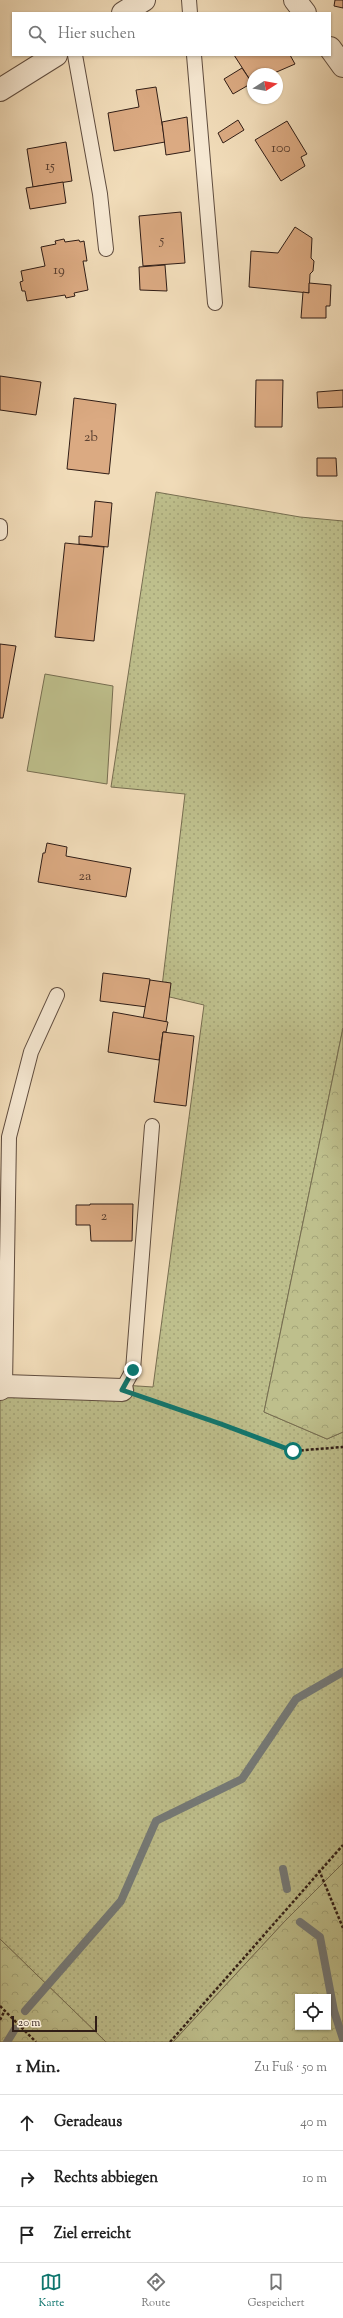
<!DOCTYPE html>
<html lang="de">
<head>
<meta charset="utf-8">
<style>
	body { margin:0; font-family:"Sorts Mill Goudy",serif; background:#f6f6f6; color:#222 }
	.controls { position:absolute; right:12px; bottom:12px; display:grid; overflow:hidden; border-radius:0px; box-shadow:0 1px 3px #0004 }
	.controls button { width:36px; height:36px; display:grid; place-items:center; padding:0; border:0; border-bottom:1px solid #e0e0e0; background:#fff; color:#222; font:20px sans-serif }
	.compass { position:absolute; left:247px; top:68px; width:36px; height:36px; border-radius:50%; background:#fff; box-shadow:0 1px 3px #0004; rotate:79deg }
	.scale { position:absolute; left:12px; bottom:10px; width:85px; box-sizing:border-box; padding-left:4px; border:2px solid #301d16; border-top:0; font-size:11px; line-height:14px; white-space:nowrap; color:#301d16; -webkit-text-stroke:3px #f6e8d2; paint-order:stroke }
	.stop { position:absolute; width:12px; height:12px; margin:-9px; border:3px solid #0f766e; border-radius:50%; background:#fff }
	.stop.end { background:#0f766e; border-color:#fff; box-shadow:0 1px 4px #0008 }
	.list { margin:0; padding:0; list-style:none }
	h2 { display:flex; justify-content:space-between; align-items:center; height:52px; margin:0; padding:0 16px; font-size:17px }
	h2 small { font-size:13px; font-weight:400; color:#767676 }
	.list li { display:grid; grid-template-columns:26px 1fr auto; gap:12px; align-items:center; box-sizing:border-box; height:56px; padding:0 16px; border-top:1px solid #e0e0e0 }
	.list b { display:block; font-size:15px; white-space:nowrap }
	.list em { font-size:13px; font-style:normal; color:#767676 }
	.icon { flex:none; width:22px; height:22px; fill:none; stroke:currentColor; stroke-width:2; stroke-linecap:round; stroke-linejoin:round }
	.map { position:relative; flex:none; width:343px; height:2042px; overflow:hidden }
	.search { position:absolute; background:#fff; box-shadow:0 1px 3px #0004; left:12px; right:12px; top:12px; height:44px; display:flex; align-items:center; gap:10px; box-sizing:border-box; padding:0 14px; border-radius:0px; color:#767676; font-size:15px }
	.sheet { height:220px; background:#fff }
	nav { display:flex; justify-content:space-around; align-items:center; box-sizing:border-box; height:56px; border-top:1px solid #e0e0e0; background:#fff; font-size:11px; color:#767676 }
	nav a { display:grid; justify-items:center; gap:2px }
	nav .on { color:#0f766e }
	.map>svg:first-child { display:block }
	.grass { fill:url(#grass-dots); stroke:#776e51 }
	.forest { fill:url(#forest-crowns); stroke:#776e51; fill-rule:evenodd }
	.pitch { fill:#bebf8c; stroke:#776e51 }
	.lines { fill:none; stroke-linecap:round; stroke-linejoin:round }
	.stream { stroke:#747a79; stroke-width:8 }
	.building { fill:#dbaa82; stroke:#301d16 }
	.lane-casing { stroke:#604d3f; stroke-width:16 }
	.street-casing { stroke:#604d3f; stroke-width:24 }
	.path { stroke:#301d16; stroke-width:2.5; stroke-dasharray:3 2; stroke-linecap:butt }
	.lane { stroke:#f6e8d2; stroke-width:14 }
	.street { stroke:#f6e8d2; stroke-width:22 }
	.route { stroke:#0f766e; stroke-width:5 }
	.labels { text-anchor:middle; stroke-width:3.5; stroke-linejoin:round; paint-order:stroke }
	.number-label { font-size:14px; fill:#5b4031 }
</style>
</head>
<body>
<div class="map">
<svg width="343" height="2042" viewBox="0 0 343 2042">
	<defs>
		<pattern id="grass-dots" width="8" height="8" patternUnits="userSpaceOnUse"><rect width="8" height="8" fill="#bebf8c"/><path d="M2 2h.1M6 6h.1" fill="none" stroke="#a4a478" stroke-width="1.8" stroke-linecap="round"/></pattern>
		<pattern id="forest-crowns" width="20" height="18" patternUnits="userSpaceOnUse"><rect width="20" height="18" fill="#bebf8c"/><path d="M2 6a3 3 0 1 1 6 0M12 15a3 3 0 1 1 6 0" fill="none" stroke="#a4a478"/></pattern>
	</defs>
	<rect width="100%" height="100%" fill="#f1dcb9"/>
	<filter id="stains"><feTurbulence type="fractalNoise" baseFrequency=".005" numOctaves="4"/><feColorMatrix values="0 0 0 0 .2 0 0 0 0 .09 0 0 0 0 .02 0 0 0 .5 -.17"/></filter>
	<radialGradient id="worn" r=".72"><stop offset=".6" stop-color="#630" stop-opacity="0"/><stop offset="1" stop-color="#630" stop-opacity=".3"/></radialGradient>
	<path class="grass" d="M156,492l144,25 43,4v507l-79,384 63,27 16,-7v431l-58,58 -112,121h-67l-106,-103v-562l153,10 51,-382 -43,-10 24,-201 -74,-7z"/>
	<g class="forest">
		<path d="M343,1028v404l-16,7 -63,-27z"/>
		<path d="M343,1863v179h-170l112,-121zM298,1997h30v30h-30z"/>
		<path d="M0,1939l106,103h-106z"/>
	</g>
	<path class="pitch" d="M45,674l68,12 -6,98 -80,-13z"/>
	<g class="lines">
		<g class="stream">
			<path d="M283,1869l4,20"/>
			<path d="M300,1922l20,15 14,74 9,28"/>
			<path d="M25,2011l96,-110 35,-80 86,-42 54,-80 47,-27"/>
			<path d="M7,2042l8,-13"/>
		</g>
	</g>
	<g class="building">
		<path d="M335,0h8v8l-9,-2z"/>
		<path d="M234,55h56l5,9 -23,10h-19l-1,9z"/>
		<path d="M242,68l10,15 -19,11 -9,-15z"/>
		<path d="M156,87l9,55 -51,9 -6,-38 31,-6 -3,-17z"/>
		<path d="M187,117l3,34 -24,4 -4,-33z"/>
		<path d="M238,120l6,10 -21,13 -5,-10z"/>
		<path d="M287,121l20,33 -6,3 4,9 -24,15 -26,-41z"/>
		<path d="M66,142l6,39 -39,6 -6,-38z"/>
		<path d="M63,182l3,21 -36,6 -4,-21z"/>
		<path d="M181,212l4,51 -42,3 -4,-50z"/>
		<path d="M295,227l17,11 -1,20 3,3 -1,10 -3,3 -1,19 -60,-6 2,-36 27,2z"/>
		<path d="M64,239l1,3 14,-2 1,2 4,-1 3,20h-4l5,29 -14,3 1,3 -9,2 -1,-3 -38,6 -2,-10h-3l-2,-9 3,-1 -2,-10 24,-5 -4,-19 15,-3 -1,-3z"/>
		<path d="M165,265l2,26 -27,-1 -1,-23z"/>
		<path d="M309,283l22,2 -1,21h-4v12h-25l2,-26 6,1z"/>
		<path d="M0,376l41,6 -5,33 -36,-5z"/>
		<path d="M256,380h27l-1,47h-27z"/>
		<path d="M343,390v17l-25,1 -1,-16z"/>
		<path d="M74,398l42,6 -7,70 -42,-5z"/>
		<path d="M317,458h19l1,18h-20z"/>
		<path d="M95,501l17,2 -4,44 -29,-3v-8l13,1z"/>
		<path d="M65,543l39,4 -10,94 -39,-4z"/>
		<path d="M0,644l16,2 -13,72h-3z"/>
		<path d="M47,843l20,4 -1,9 65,12 -5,29 -88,-15 5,-29h2z"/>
		<path d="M103,973l47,6 -3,28 -47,-6z"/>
		<path d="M150,980l21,3 -5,39 -23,-3z"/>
		<path d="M113,1012l55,10 -2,10h-3l-4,28 -51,-8z"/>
		<path d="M163,1032l31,4 -8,70 -32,-4z"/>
		<path d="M90,1204h43l-1,37h-41l-1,-16h-14v-20h14z"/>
	</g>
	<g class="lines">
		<g class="lane-casing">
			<g id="lane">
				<path d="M189,0l1,13"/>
				<path d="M75,55l25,139 6,55"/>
				<path d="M194,55l21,248"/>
				<path d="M0,526v7"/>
				<path d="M5,1386l4,-249 22,-85 26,-57"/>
				<path d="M122,1390l11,-20 19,-244"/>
			</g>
		</g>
		<g class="street-casing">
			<g id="street">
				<path d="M295,0l10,13"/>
				<path d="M123,13l21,-13"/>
				<path d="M330,48l13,18"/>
				<path d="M0,90l56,-35"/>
				<path d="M0,1389l5,-3 117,4"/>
			</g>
		</g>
		<g class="path">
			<path d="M145,1398l76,26 72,27 50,-4"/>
			<path d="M319,1870l24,58"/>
			<path d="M0,2006l36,36"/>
			<path d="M0,2020l4,-8"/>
			<path d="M170,2042l173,-197"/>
		</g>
		<use href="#lane" class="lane"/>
		<use href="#street" class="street"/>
	</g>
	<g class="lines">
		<path class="route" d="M133,1370l-11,20 99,34 72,27"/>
	</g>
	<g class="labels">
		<g class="number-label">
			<text x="281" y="152">100</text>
			<text x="50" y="170">15</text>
			<text x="162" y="244">5</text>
			<text x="59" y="274">19</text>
			<text x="91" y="441">2b</text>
			<text x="85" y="880">2a</text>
			<text x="104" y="1220">2</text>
		</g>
	</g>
	<rect width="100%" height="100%" filter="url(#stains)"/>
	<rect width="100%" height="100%" fill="url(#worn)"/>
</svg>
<div class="controls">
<button><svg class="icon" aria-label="locate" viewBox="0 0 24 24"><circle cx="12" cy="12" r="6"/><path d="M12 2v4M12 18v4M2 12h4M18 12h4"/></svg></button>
</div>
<svg class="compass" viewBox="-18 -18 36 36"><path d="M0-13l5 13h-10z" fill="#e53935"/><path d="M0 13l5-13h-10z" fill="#767676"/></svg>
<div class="scale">20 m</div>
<div class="stop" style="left:293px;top:1451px"></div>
<div class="stop end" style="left:133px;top:1370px"></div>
<div class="search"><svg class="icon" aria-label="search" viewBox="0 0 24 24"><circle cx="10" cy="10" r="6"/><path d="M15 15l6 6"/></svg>Hier suchen</div>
</div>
<section class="sheet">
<h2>1 Min.<small>Zu Fuß · 50 m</small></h2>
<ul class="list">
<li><svg class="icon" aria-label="ahead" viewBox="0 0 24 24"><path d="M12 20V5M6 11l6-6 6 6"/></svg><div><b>Geradeaus</b></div><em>40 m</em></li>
<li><svg class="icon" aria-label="right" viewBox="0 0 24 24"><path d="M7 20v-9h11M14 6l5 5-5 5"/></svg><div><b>Rechts abbiegen</b></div><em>10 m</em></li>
<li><svg class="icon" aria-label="arrive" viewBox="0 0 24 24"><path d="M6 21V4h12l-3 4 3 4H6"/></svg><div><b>Ziel erreicht</b></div></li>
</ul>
</section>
<nav>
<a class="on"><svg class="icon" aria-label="map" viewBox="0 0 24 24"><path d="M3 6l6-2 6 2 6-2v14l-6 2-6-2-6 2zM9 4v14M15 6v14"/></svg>Karte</a>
<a><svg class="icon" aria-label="directions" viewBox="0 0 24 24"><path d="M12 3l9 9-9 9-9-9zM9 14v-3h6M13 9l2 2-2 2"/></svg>Route</a>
<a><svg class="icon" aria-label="saved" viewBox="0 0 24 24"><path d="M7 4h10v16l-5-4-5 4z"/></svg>Gespeichert</a>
</nav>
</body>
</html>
